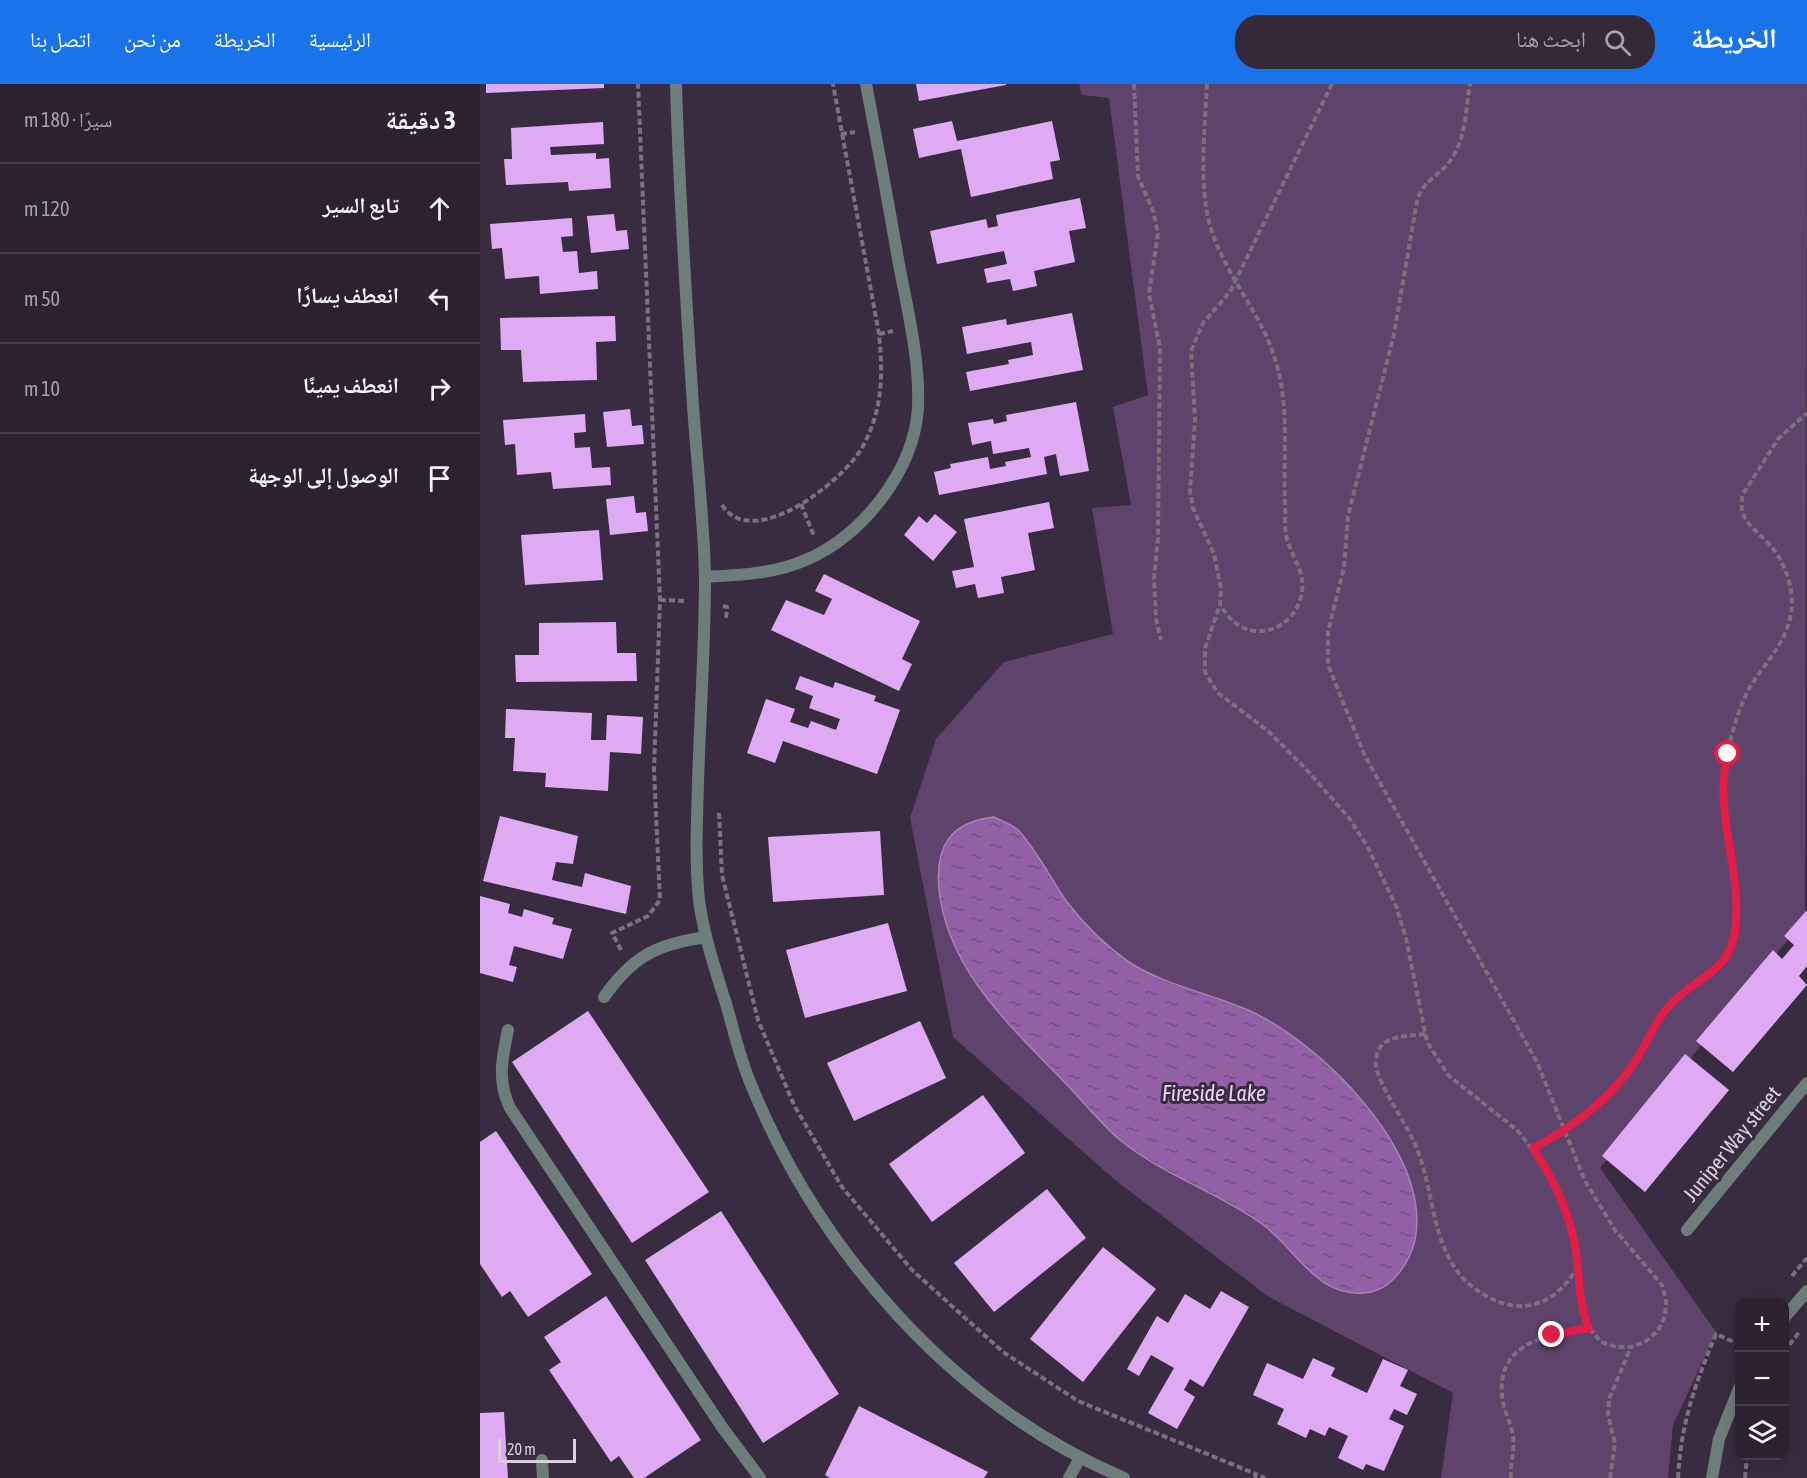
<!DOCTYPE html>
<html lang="ar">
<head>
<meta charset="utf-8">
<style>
	body { margin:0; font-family:"Asap Condensed","Noto Naskh Arabic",sans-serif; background:#342938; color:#f1f3f6; direction:rtl }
	.controls { position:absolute; right:18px; bottom:18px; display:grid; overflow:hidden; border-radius:12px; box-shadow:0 3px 15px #0003 }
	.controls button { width:54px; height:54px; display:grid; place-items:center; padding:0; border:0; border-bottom:2px solid #483e4c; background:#2c2130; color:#f1f3f6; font:30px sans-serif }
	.scale { position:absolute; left:18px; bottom:15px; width:78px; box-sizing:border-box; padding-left:6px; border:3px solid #d9d0dd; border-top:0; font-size:16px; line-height:21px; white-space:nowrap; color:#d9d0dd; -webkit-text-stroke:4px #3a2c40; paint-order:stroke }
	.stop { position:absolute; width:18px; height:18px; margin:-14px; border:4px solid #e11d48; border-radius:50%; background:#fff }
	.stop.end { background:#e11d48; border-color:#fff; box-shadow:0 2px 6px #0008 }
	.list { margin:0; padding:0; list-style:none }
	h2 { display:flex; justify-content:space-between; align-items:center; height:78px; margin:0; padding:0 24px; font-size:26px }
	h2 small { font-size:20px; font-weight:400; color:#a6a3ab }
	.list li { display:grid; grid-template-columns:39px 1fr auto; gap:18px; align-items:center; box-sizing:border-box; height:90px; padding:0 24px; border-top:2px solid #483e4c }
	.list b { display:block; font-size:22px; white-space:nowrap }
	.list em { font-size:20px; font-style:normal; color:#a6a3ab }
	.icon { flex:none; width:33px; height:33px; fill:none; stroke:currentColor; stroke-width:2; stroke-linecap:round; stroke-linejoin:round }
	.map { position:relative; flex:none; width:1327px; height:1394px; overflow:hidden; direction:ltr }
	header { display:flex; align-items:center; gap:36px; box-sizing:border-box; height:84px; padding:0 30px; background:#1a73e8; color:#fff }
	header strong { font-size:28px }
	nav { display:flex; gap:33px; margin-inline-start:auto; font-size:21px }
	.search { width:420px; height:54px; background:#342938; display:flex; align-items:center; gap:15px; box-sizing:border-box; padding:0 21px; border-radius:24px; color:#a6a3ab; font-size:22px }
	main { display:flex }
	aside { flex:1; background:#2c2130 }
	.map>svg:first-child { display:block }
	.green { fill:#5e436a }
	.water { fill:url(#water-ripples); stroke:#a782b6; stroke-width:1.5 }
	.building { fill:#deaaf4 }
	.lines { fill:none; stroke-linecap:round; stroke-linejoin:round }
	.path { stroke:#7b6f80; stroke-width:4; stroke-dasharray:6 3; stroke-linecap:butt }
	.lane { stroke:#6e7d7c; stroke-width:12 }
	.street { stroke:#6e7d7c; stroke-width:12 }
	.route { stroke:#e11d48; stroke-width:8 }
	.labels { text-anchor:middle; stroke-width:6; stroke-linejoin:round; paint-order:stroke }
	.street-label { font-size:21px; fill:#d9d0dd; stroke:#3a2c40 }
	.water-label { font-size:22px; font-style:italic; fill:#ecd2f8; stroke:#3a2c40 }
</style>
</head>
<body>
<header>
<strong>الخريطة</strong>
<div class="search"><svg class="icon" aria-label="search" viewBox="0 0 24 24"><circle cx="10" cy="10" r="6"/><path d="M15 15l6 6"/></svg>ابحث هنا</div>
<nav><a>الرئيسية</a><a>الخريطة</a><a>من نحن</a><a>اتصل بنا</a></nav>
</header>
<main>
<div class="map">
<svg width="1327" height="1394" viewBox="0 0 1327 1394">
	<defs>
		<pattern id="water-ripples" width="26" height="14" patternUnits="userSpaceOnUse" patternTransform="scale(1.5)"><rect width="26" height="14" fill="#9160a5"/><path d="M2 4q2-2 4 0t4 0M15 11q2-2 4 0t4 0" fill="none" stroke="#71527d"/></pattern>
	</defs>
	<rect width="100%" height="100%" fill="#3a2c40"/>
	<path class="green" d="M599,0h728l-2,835 -205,249 116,164 -43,93 -5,53h-227l12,-85 -184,-96 -154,-117 -162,-143 -43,-219 26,-79 68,-77 109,-28 -21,-126 39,-3 -18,-98 35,-12 -39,-297 -27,-3z"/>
	<path class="water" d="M514,733c8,4 19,8 25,14 19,21 32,48 48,71 17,22 39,44 62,60 35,23 80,31 119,48 72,32 185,143 167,230 -5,21 -21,47 -44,52 -53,10 -73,-42 -109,-68 -44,-32 -99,-49 -142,-84 -19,-16 -36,-38 -54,-56 -53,-56 -118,-112 -127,-194 -4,-44 11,-68 55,-73z"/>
	<g class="building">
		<path d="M6,0h118v4l-118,5z"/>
		<path d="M436,0h90v1l-87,16z"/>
		<path d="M472,37l5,20 95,-20 8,39 -10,2 3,17 -82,18 -10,-48 -42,9 -6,-29z"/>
		<path d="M123,38l1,22 -54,3 1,8 45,-2v6l13,-1 2,30 -42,3 -1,-9 -62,3 -2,-26h8l-1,-31z"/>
		<path d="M600,114l6,30 -17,3 6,31 -41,9 3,15 -24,5 -3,-12 -23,4 -3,-14 23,-5 -3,-13 -67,13 -7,-33 56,-12 2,9 10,-2 -2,-11z"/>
		<path d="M134,130l2,17 11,-1 2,19 -38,4 -4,-37z"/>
		<path d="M92,134l1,18 -12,1 2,15 14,-1 2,22 18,-2 1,18 -58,5 -1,-18 -34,3 -3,-31 -10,1 -2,-25z"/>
		<path d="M592,229l11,57 -113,21 -4,-19 43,-8 -1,-4 25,-5 -2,-13 -64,12 -5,-27 44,-8 1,6z"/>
		<path d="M135,232l1,25 -20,1 1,38 -74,2 -2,-32h-20l-1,-32z"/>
		<path d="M596,318l13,69 -29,5 -4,-22 -12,3 3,17 -108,21 -5,-23 17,-4 -1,-4 38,-7 2,12 16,-3 -1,-4 26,-5 -2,-9 -36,6 -2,-13 -19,4 -4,-22 25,-4 1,5 13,-3 -1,-6z"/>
		<path d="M150,325l2,17 10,-1 2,19 -37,3 -4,-35z"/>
		<path d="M105,330l1,18 -12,1 1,15 15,-1 2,21 18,-1 1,18 -58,4 -2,-17 -34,3 -2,-31 -10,1 -2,-25z"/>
		<path d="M154,412l2,17 10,-1 2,19 -38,4 -4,-36z"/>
		<path d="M569,418l5,26 -26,5 7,37 -34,7 3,16 -26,5 -3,-14 -19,4 -4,-17 22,-4 -10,-48z"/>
		<path d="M455,430l22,18 -24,29 -29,-26 15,-19 8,7z"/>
		<path d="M119,446l4,50 -78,5 -4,-50z"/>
		<path d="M344,490l96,47 -18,38 10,5 -13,27 -128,-61 15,-30 38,15 8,-16 -17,-8z"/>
		<path d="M136,538l1,31h19l1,28 -121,1 -1,-27h24v-32z"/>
		<path d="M320,592l33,12 2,-6 41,14 -2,5 26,9 -23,64 -94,-33 -8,22 -28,-10 19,-54 29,10 -5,13 18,6 3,-7 25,9 4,-11 -31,-11 4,-12 -18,-7z"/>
		<path d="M26,625l86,4 -1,27h15l1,-25 36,2 -2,37 -31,-2 -2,39 -63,-4 1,-14 -33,-2 2,-33h-10z"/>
		<path d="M20,732l78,20 -5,28 -17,-2 -4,18 30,7 3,-14 46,13 -5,28 -143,-33z"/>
		<path d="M400,747l4,64 -111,7 -5,-65z"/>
		<path d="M0,812l30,8 -2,9 14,4 2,-8 30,9 -2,6 20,5 -9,30 -49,-13 -5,19 8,2 -4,15 -33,-9z"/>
		<path d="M1327,826v56l-8,10 8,9 -74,87 -37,-31 77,-91 9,9 12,-14 -10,-9z"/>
		<path d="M408,839l19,68 -102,27 -19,-68z"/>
		<path d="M108,927l121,181 -77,51 -120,-181z"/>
		<path d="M440,937l26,57 -92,43 -27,-58z"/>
		<path d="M1205,970l44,36 -84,102 -43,-36z"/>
		<path d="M503,1011l42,58 -93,69 -43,-58z"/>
		<path d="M16,1047l96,143 -64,43 -18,-26 -8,6 -22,-33v-122z"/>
		<path d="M567,1105l39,49 -92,74 -40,-49z"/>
		<path d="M241,1127l118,183 -76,49 -118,-183z"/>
		<path d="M623,1163l53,42 -73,93 -53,-43z"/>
		<path d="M741,1207l28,16 -46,80 -13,-8 -6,11 11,7 -18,32 -29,-16 26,-45 -23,-13 -12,21 -12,-7 30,-53 11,7 17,-29 25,15z"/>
		<path d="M126,1212l95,144 -57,38h-10l-15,-22 -8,6 -62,-92 12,-8 -17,-25z"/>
		<path d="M833,1274l22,10 -4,8 36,17 16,-34 25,11 -8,16 17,8 -10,21 -13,-6 -5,10 15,7 -20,45 -18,-7 -3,6 -25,-12 10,-22 -19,-9 -4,9 -15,-7 -4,9 -29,-14 7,-15 -31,-14 14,-32 36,16z"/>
		<path d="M379,1322l129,66 -4,6h-154l-5,-3z"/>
		<path d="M24,1328l4,66h-28v-65z"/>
	</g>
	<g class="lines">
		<g class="path">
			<path d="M654,0l4,92 15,35 5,22 -9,61 11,54 -2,190 -4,40 2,41 5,21"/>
			<path d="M727,0c-2,44 -9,103 4,145 15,47 50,84 64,130 15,46 8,97 10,145 1,10 -1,21 1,31 5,24 23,39 14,65 -6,19 -24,33 -45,31 -16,-2 -26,-12 -34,-25"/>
			<path d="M852,0l-102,208 -27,31 -12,28 4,68 -5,72 3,17 21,46 7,34 -1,17 -15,43v24l12,20 51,39 37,37 44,50 18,28 29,60 10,32 21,104 22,34 68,54 29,37 11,21 16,45 7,67 9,28 12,14 15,5h16l14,-6 12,-10 7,-15 1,-15 -4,-16 -47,-55 -30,-49 -48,-119 -172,-306 -37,-91v-33l16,-65 4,-51 46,-182 23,-133c6,-22 24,-25 35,-43 14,-20 14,-51 18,-74"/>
			<path d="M361,50l14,-2"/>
			<path d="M399,250l14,-3"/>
			<path d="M321,420l13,32"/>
			<path d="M242,421c31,48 123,-25 141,-59 20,-37 20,-72 16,-112l-46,-250"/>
			<path d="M180,516l27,1"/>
			<path d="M243,522l4,1 -1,13"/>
			<path d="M239,729l3,62 36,145 36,85 48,82 70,83 91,82 75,49 178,73"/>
			<path d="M141,866l-9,-17 36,-17 12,-16 -6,-130 6,-170 -22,-516"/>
			<path d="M945,950c-26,3 -51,1 -49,34 9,29 30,53 41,81 20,50 13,114 66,145 11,7 24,12 38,12 27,-1 44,-17 57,-40"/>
			<path d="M1053,1064c39,-20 79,-50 103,-87 12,-18 18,-39 32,-55 24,-27 61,-34 67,-75 8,-50 -13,-99 -12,-148 0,-15 5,-30 8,-45 5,-18 10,-35 19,-51 17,-27 41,-49 42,-83 0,-21 -8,-43 -22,-59 -15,-17 -34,-25 -27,-51l35,-55 29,-26"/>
			<path d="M1312,1192l15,-18"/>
			<path d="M1304,1268l16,-21"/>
			<path d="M775,1394l1,-4 9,4"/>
			<path d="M1031,1394c-1,-14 4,-27 2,-42 -2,-14 -10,-26 -11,-40 -5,-55 47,-61 87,-68"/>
			<path d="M1130,1394l5,-34 -7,-29 1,-16 22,-52"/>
			<path d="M1198,1394c3,-55 17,-94 38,-144l20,9 4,-4"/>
			<path d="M1265,1394l2,-22"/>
		</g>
		<path class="lane" d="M124,913c29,-41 53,-53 102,-60"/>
		<g class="street">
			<path d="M196,0c3,107 10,215 17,322 4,57 11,115 12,172 0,68 -5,137 -7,205 -1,38 -3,79 1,117 5,37 17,72 28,107 7,25 13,51 23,75 68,169 204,324 374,396"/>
			<path d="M225,493c35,-2 70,-3 103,-18 56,-25 106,-89 110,-151 2,-50 -11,-100 -20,-149 -10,-58 -21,-117 -32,-175"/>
			<path d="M28,946c-6,28 -11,51 2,78l212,319 38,51"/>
			<path d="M1207,1146l120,-147"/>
			<path d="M1304,1234l23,-27"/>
			<path d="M62,1376l1,18"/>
			<path d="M589,1394l11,-20"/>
			<path d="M1232,1394l7,-39 21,-53"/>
		</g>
	</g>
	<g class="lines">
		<path class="route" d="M1072,1251l37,-7c-11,-25 -9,-50 -13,-77 -6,-38 -22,-71 -43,-103 39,-20 79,-50 103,-88 12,-18 18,-38 33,-54 25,-29 61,-32 66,-76 8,-59 -23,-120 -7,-176"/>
	</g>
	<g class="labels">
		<g class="street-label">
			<text transform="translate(1252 1060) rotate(-51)" y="7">Juniper Way street</text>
		</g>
		<g class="water-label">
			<text x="734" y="1017">Fireside Lake</text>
		</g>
	</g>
</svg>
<div class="controls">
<button>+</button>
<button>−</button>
<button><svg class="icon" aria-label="layers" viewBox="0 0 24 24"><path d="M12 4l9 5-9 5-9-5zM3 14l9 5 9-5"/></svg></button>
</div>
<div class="scale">20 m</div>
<div class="stop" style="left:1248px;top:670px"></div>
<div class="stop end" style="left:1072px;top:1251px"></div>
</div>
<aside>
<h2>3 دقيقة<small>سيرًا · 180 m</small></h2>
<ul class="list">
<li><svg class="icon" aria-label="ahead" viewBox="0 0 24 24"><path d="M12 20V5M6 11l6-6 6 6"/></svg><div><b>تابع السير</b></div><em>120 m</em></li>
<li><svg class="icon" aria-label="left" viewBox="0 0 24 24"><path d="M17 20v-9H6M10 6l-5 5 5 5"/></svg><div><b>انعطف يسارًا</b></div><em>50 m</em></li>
<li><svg class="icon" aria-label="right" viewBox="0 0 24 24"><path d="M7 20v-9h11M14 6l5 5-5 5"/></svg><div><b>انعطف يمينًا</b></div><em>10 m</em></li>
<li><svg class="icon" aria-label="arrive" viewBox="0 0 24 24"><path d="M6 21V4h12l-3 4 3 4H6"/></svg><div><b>الوصول إلى الوجهة</b></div></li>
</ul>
</aside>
</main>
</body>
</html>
